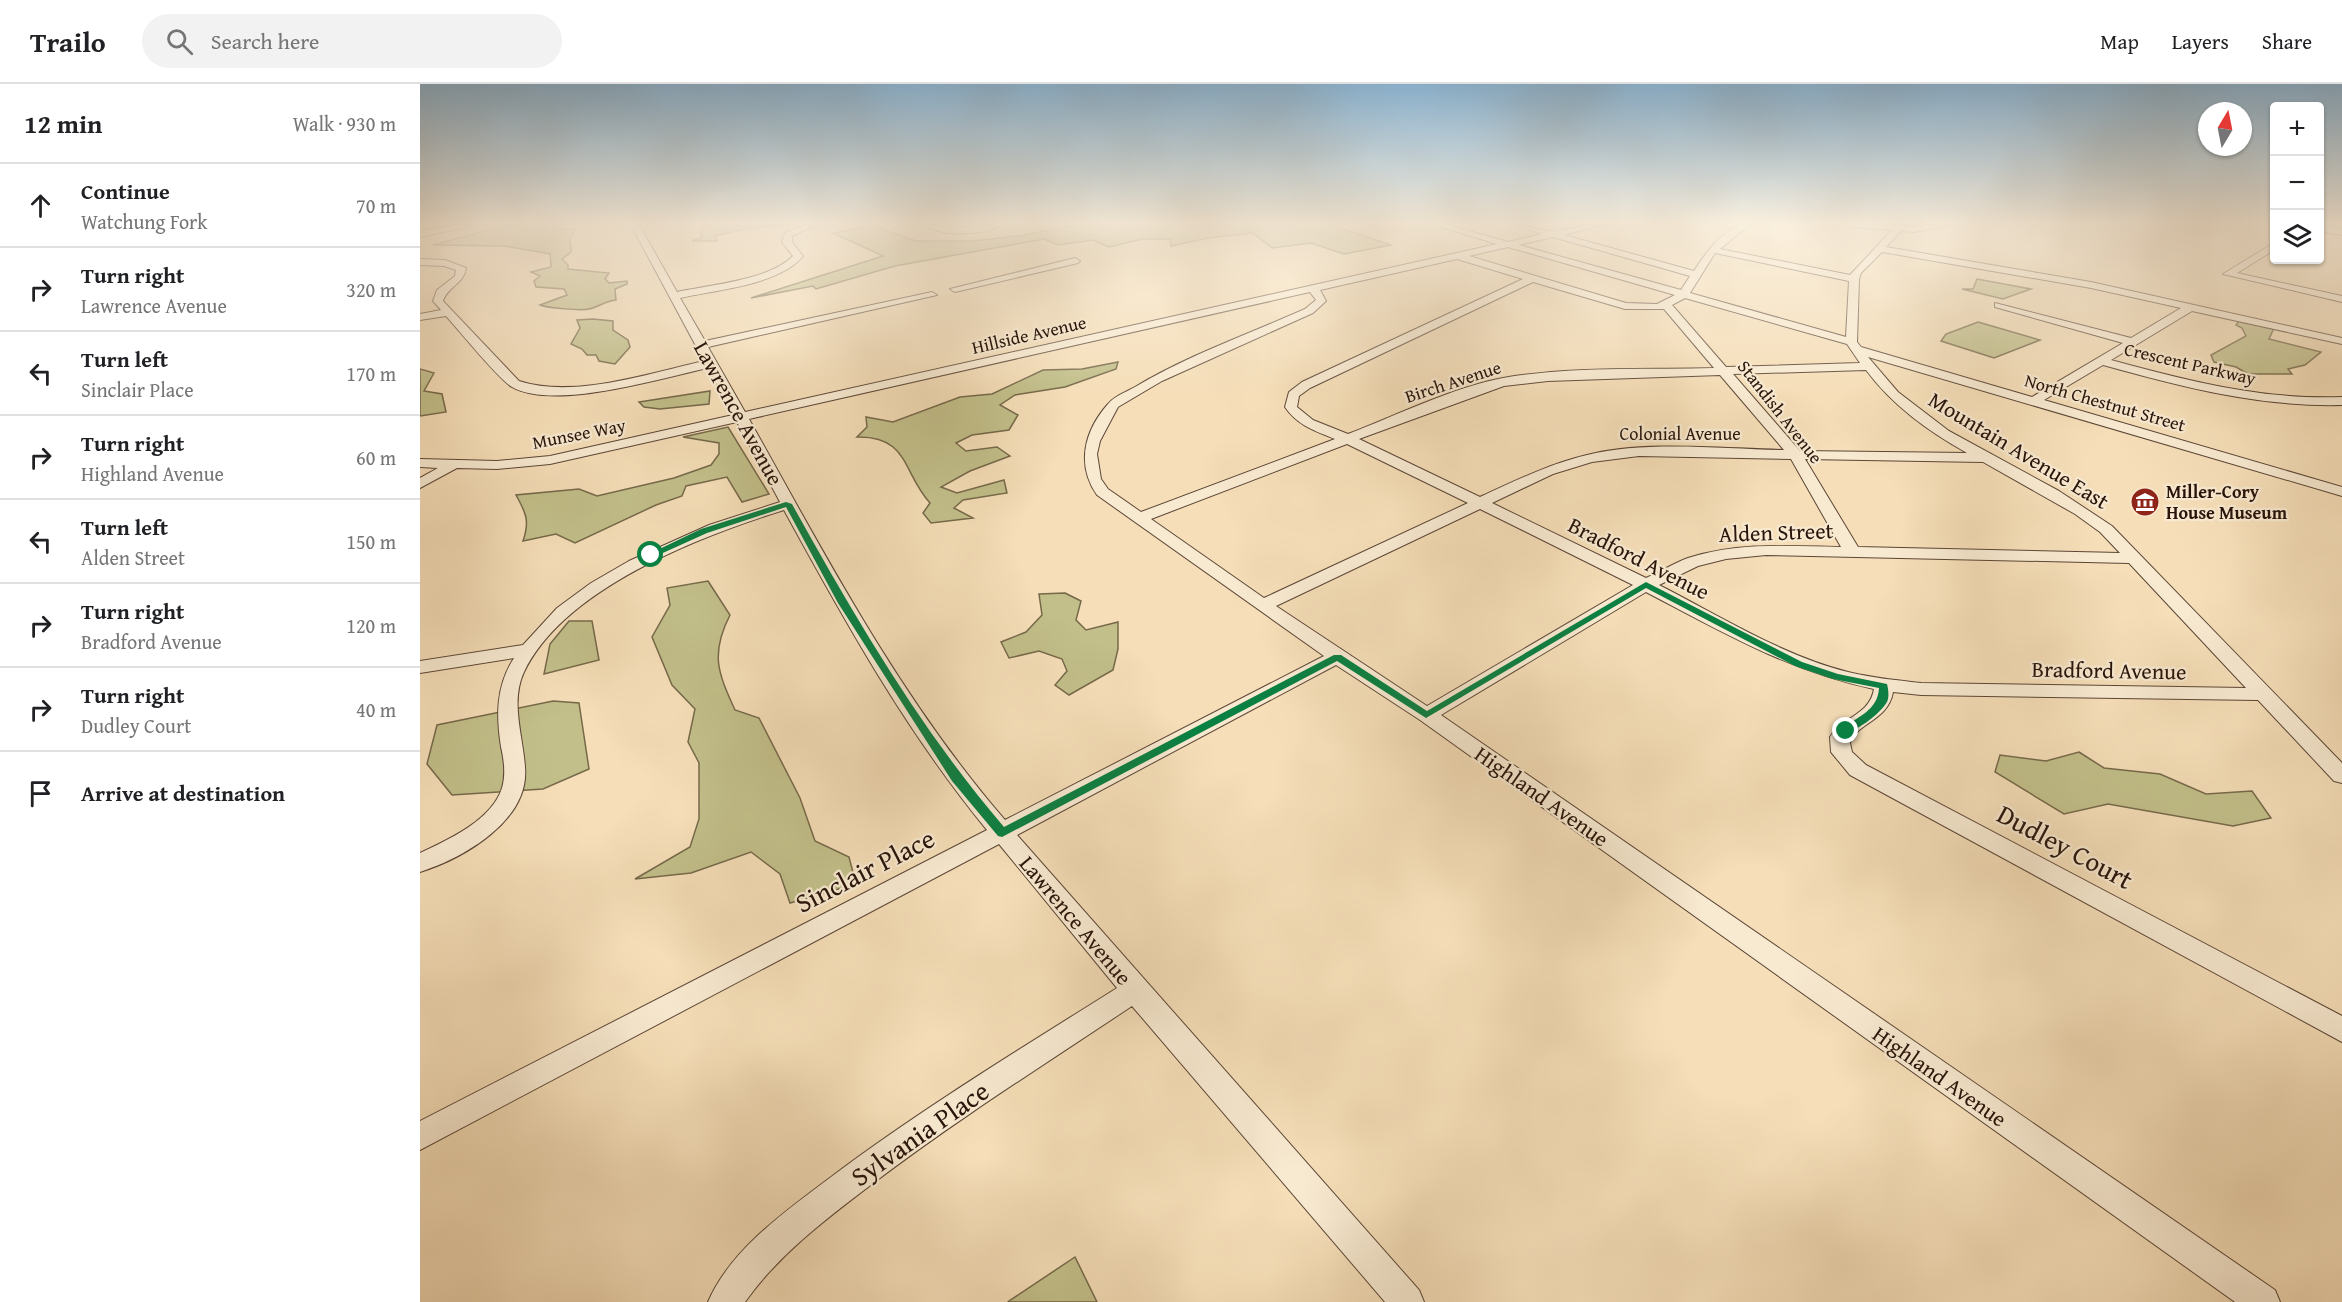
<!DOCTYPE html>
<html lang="en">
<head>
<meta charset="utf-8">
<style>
	body { margin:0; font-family:"Gentium Book Plus",serif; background:#f2f2f2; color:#202124 }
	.controls { position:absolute; right:18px; top:18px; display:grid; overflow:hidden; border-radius:6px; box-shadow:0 2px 4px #0004 }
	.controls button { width:54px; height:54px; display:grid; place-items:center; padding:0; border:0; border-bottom:2px solid #e0e0e0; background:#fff; color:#202124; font:30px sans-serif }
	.compass { position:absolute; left:1778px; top:18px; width:54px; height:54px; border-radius:50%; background:#fff; box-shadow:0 2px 4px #0004; rotate:10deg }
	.stop { position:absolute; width:18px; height:18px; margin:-14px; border:4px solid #0b8043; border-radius:50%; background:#fff }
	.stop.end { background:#0b8043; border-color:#fff; box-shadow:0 2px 6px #0008 }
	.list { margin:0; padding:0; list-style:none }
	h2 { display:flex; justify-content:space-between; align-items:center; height:78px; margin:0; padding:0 24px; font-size:26px }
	h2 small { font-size:20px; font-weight:400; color:#757577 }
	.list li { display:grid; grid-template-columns:39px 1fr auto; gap:18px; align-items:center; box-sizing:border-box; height:84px; padding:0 24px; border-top:2px solid #e0e0e0 }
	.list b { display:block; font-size:22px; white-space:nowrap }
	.list p { margin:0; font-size:20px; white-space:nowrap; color:#757577 }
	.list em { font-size:20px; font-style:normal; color:#757577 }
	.icon { flex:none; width:33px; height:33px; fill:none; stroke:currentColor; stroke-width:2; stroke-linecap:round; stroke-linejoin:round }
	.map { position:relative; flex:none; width:1922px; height:1218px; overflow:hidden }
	header { display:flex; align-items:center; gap:36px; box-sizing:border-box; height:84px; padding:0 30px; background:#fff; border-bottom:2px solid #e0e0e0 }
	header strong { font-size:28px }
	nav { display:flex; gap:33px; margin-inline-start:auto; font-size:21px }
	.search { width:420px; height:54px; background:#f2f2f2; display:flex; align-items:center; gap:15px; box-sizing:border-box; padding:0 21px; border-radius:33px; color:#757577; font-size:22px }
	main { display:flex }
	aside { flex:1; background:#fff }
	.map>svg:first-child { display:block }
	.green { fill:#c2bf8a; stroke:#76694a; stroke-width:1.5 }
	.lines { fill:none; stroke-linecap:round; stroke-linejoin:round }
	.minor-casing { stroke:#5c4636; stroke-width:2 }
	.minor { fill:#f8ead1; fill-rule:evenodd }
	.route { fill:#0b8043 }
	.labels { text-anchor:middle; stroke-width:4.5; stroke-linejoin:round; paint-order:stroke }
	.far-street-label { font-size:18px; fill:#29130a; stroke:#f8ead1 }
	.far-poi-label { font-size:18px; font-weight:bold; fill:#29130a; stroke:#f8ead1; text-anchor:start }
	.street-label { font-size:22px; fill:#29130a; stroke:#f8ead1 }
	.near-street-label { font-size:27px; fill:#29130a; stroke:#f8ead1 }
</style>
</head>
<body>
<header>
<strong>Trailo</strong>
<div class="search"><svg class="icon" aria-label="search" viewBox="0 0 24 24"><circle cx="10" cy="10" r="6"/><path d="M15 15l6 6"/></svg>Search here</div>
<nav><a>Map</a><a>Layers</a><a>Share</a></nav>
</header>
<main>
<aside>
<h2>12 min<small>Walk · 930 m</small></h2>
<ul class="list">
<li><svg class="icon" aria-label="ahead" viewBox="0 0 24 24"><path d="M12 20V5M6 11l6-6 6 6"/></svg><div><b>Continue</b><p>Watchung Fork</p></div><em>70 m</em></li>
<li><svg class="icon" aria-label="right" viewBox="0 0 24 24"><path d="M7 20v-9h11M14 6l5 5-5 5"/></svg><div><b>Turn right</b><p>Lawrence Avenue</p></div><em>320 m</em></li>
<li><svg class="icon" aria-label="left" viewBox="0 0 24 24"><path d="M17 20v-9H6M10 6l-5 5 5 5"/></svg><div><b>Turn left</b><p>Sinclair Place</p></div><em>170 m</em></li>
<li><svg class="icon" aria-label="right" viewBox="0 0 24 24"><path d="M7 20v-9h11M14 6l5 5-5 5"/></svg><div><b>Turn right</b><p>Highland Avenue</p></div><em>60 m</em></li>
<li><svg class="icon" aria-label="left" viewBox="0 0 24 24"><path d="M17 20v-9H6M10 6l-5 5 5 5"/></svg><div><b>Turn left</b><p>Alden Street</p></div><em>150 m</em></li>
<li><svg class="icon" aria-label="right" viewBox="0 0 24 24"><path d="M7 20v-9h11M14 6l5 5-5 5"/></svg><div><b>Turn right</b><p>Bradford Avenue</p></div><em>120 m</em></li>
<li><svg class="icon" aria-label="right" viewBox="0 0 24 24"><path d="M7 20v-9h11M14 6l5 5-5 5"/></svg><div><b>Turn right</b><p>Dudley Court</p></div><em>40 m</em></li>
<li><svg class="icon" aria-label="arrive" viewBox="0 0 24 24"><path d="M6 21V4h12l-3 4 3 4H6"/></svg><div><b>Arrive at destination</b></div></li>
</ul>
</aside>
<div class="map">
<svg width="1922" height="1218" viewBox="0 0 1922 1218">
	<rect width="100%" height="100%" fill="#f5deb8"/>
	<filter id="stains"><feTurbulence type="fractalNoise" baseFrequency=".00333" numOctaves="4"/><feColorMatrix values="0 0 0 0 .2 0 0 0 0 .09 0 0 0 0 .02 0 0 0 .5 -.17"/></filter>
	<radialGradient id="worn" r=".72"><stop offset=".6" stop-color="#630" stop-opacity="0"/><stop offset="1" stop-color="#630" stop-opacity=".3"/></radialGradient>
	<g class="green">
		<path d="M110,139l-1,5 16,-5h20l-10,2 1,4h20l-6,9 1,14 -9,7 6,6v4l41,4 -4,6 4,4 18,-2v3l-12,5 1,11c-11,1 -17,7 -27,9 -8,2 -41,-1 -49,-4l27,-10 -3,-6 -28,-2 -2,-6 6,-5 -9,-4 20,-5 -1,-13 -45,-8 -72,-1 74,-20z"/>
		<path d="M307,139h78l-60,6 -30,7 2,5h-25l10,-4 -2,-5 2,-5z"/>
		<path d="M667,139h238l66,22 -47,9 -33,-11 -39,5 -19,-15 -45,5 -37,8 -1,-7h-28l-33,8 -16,-7 -35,5 -14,-6 -149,27 -79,23 -3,-3 -62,12 132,-42 -50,-23 40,-7 43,15h58l50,-6z"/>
		<path d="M1557,195l54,10 -28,10 -41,-10h11z"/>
		<path d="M173,235l20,2v9l15,10 2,7 -15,17 -16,-3 -3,-6h-9l-5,-6 -11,-5 9,-16 -3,-8z"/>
		<path d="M1819,237l35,7 -5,11 52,13 -16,13 -17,4 4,5h-44l-12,-7 -22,-5 -3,-7 35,-19 -4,-8 -6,-3z"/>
		<path d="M1558,238l62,18 -46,18 -53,-17 5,-7z"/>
		<path d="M698,278l-2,7 -51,18 -50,8 -15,10 18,10 -9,15 -37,5 -16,8 10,8 31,-4 13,9 -40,15 -29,16 16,6 47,-13 3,13 -44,7 -9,8 19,10 -42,5 -8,-10 7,-10c-28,-31 -21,-67 -73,-66l10,-10 -1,-10 27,5 67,-25 32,-3 51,-24 39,-1z"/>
		<path d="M0,285l14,4 -10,18 18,3 4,18 -26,4z"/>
		<path d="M290,307l-1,13 -49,5 -16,-2 -5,-5z"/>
		<path d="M308,343l41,67 -27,8 -15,-25 -41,9 -4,10 -26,9 -81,38 -19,-9 -33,7c7,-20 3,-28 -7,-46l63,-6 18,7 77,-18 37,-13 8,-11v-11l-36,-6z"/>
		<path d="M288,497l22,34c-20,39 -12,58 5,95l24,8 41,80 15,43 34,16 7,27 -66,19 -10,-29 -29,-22 -60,21 -56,6 55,-32 9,-28v-56l-11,-21 7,-33 -23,-24 -20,-48 18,-32 -3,-17z"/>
		<path d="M645,509l16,8 -5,19 10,10 32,-8v27l-5,21 -44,25 -14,-10 12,-14 -5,-12 -23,-8 -30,7 -8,-16 25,-10 16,-17 -3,-21z"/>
		<path d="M149,537h23l7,39 -55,14 6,-30z"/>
		<path d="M133,617l26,2 10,66 -46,20 -91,6 -25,-31 10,-39z"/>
		<path d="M1659,668l25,16 56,6 46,20 46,-3 19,27 -38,8 -125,-22 -44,10 -69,-42 5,-17 46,6z"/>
		<path d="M655,1173l22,45h-89l1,-1z"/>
	</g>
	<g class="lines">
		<g class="minor-casing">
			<g id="minor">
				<path d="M46,139h17l-63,14v-6z"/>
				<path d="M210,139h8l39,69c32,-7 93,-12 116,-36l-11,-14 3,-9 24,-10h11l-28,13v6l11,14c-23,29 -88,34 -123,42l25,43 227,-49 5,3 -229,52 37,65 752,-168 -69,-21h13l67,19 34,-8 -33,-11c15,0 32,10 47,8 18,-2 34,-8 52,-8l-44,12 130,36c12,-19 33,-48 58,-48l-32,26 130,26 42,-45 -56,-4 -4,-3 82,3 48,-3 -48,9 -13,-1 -15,16 205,35 251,56v6l-150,-33 -81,49c77,21 151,40 231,37v8c-83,2 -160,-18 -239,-40l-59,35 298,87v9l-474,-139 30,35 51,39 110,60 53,35 230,237v20l-8,-2 -76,-81 -337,-5 -28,-3c-5,29 -37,31 -43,51l2,9 14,13 476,251v26l-492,-267 -19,-23 -1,-15c12,-20 40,-22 44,-48 -85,-18 -152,-57 -228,-97l-205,123 834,575 5,12h-45l-815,-582 -84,-55 -319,170 402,455 5,12h-39l-253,-296c-87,58 -176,114 -260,178 -46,35 -93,70 -127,118h-37c23,-54 82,-94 127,-128 91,-68 187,-126 282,-186l-118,-144 -579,306v-29l567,-291c-80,-97 -143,-210 -203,-320 -83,26 -220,78 -260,162 -14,30 -1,64 1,95 5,53 -61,91 -105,105v-19c28,-13 72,-33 82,-65 4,-13 2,-28 -1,-41 -5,-32 -5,-61 13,-89l-94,15v-12l103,-16 34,-37 34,-25 38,-22 80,-36 71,-23 -43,-80 -187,42 -53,5 -40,-1 -37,20v-10l18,-10 -18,-1v-8l77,2 53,-5 183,-41 -25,-47c-47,10 -154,43 -196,19 -14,-8 -53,-57 -66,-71l-26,4v-6l21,-4 -8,-9 4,-11 18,-14 1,-6 -12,-4 -24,-1v-6l25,1 21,8c-2,16 -18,18 -23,33l76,80c55,18 131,-8 185,-20zM1133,153l137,39 -9,14 -162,-45zM1088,163l167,48 -18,9 -31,-1 -157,-47zM1462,168l209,36 90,20 -50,30 -136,-35v4l128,36 -91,54 -171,-50 -4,-5 2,-63 2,-6zM1295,169l134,28 -3,56 -156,-44zM1037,175l66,20 -221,103 -13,10 -4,15c12,18 30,24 50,32l-194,73 -33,-23 -7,-10 -4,-25 3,-13 18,-34 44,-26 151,-68 13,-12 -6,-11zM1113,198l92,27h39l50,59c-69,2 -142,-2 -211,10 -49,9 -108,38 -155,56l-35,-14 -16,-13 2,-11 11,-8zM890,208l6,8 -11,9c-56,25 -117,46 -170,78 -9,5 -21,9 -27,17 -24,27 -32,61 -11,91l227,161 -319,164c-104,-120 -179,-263 -256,-401zM1265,214l162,46 13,19 -134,4 -54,-62zM1446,286c27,36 62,61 101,83l-167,-2 -67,-77zM1300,291l64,75c-60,-1 -139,-10 -197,5 -38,9 -72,26 -107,42l-121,-58 145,-53 44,-5zM927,360l121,59 -204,95 -113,-79zM1219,372l152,3 50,88c-51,-1 -103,-5 -153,11 -14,5 -28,14 -42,20l-154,-75 61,-29 39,-12zM1385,375l178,3 92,52 25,18 20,21 -262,-6zM1060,425l153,76 -206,121 -151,-100zM1346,471l363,8 117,125 -325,-5c-25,-3 -49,-5 -73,-11 -67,-17 -128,-56 -189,-87l39,-19 28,-7z"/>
				<path d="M503,139l31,5 53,-5c-18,12 -67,16 -84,0z"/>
				<path d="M1900,141l22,4v6l-22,-4z"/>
				<path d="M1854,159v7l-37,23 105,23v6l-119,-28z"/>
				<path d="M655,174l5,3 -2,2 -123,29 -5,-3z"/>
			</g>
		</g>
		<use href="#minor" class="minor"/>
	</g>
	<linearGradient id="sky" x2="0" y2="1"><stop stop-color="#8bb6d6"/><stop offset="0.45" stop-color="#faf0df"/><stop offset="1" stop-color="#faf0df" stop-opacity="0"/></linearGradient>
	<rect width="1922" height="309" fill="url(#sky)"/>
	<path class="route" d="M366,418l6,2c62,112 128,225 212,323l330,-172h7l86,56 219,-129 156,80 36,12 49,10c1,4 2,10 1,15 -2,11 -35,36 -46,34v-5c16,-11 36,-18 37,-40l-46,-9 -38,-13 -149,-78 -220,130 -89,-57 -335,176 -4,-1 -46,-55 -114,-178 -52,-96 -79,26 -53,24 -7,-2 54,-26z"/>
	<defs>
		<g id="museum-disc" transform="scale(1.5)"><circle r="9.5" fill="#8f2418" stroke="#f8ead1"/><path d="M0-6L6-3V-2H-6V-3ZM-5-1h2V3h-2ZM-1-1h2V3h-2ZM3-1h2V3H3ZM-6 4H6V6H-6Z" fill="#fff"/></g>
	</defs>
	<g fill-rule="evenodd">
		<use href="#museum-disc" x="1725" y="418"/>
	</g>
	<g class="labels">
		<g class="far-street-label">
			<text transform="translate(609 251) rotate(-13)" y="6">Hillside Avenue</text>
			<text transform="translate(1770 280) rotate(13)" y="6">Crescent Parkway</text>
			<text transform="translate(1033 298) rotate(-18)" y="6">Birch Avenue</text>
			<text transform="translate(1685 319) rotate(16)" y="6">North Chestnut Street</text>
			<text transform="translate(1360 328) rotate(52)" y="6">Standish Avenue</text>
			<text transform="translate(159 350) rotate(-11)" y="6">Munsee Way</text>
			<text x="1260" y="356">Colonial Avenue</text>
		</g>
		<g class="far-poi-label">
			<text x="1746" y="414">Miller-Cory<tspan x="1746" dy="21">House Museum</tspan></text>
		</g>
		<g class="street-label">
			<text transform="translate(319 329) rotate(61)" y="8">Lawrence Avenue</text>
			<text transform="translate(1599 366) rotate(31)" y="8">Mountain Avenue East</text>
			<text transform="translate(1356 448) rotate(-2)" y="8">Alden Street</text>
			<text transform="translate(1219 474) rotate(27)" y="8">Bradford Avenue</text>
			<text transform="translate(1689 586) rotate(1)" y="8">Bradford Avenue</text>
			<text transform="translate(1122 712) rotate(35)" y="8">Highland Avenue</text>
			<text transform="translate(656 836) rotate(50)" y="8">Lawrence Avenue</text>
			<text transform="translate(1520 992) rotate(35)" y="8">Highland Avenue</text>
		</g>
		<g class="near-street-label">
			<text transform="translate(1645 763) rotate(28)" y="9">Dudley Court</text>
			<text transform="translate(445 787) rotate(-27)" y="9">Sinclair Place</text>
			<text transform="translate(500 1050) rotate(-35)" y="9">Sylvania Place</text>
		</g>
	</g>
	<rect width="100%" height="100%" filter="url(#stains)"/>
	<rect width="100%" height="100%" fill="url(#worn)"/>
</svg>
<div class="controls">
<button>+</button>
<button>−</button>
<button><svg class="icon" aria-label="layers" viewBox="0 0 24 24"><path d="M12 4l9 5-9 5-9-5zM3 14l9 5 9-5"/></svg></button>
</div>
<svg class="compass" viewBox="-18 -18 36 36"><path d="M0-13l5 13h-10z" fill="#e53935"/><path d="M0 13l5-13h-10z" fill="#757577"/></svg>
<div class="stop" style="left:231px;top:471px"></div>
<div class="stop end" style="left:1426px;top:647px"></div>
</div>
</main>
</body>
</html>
